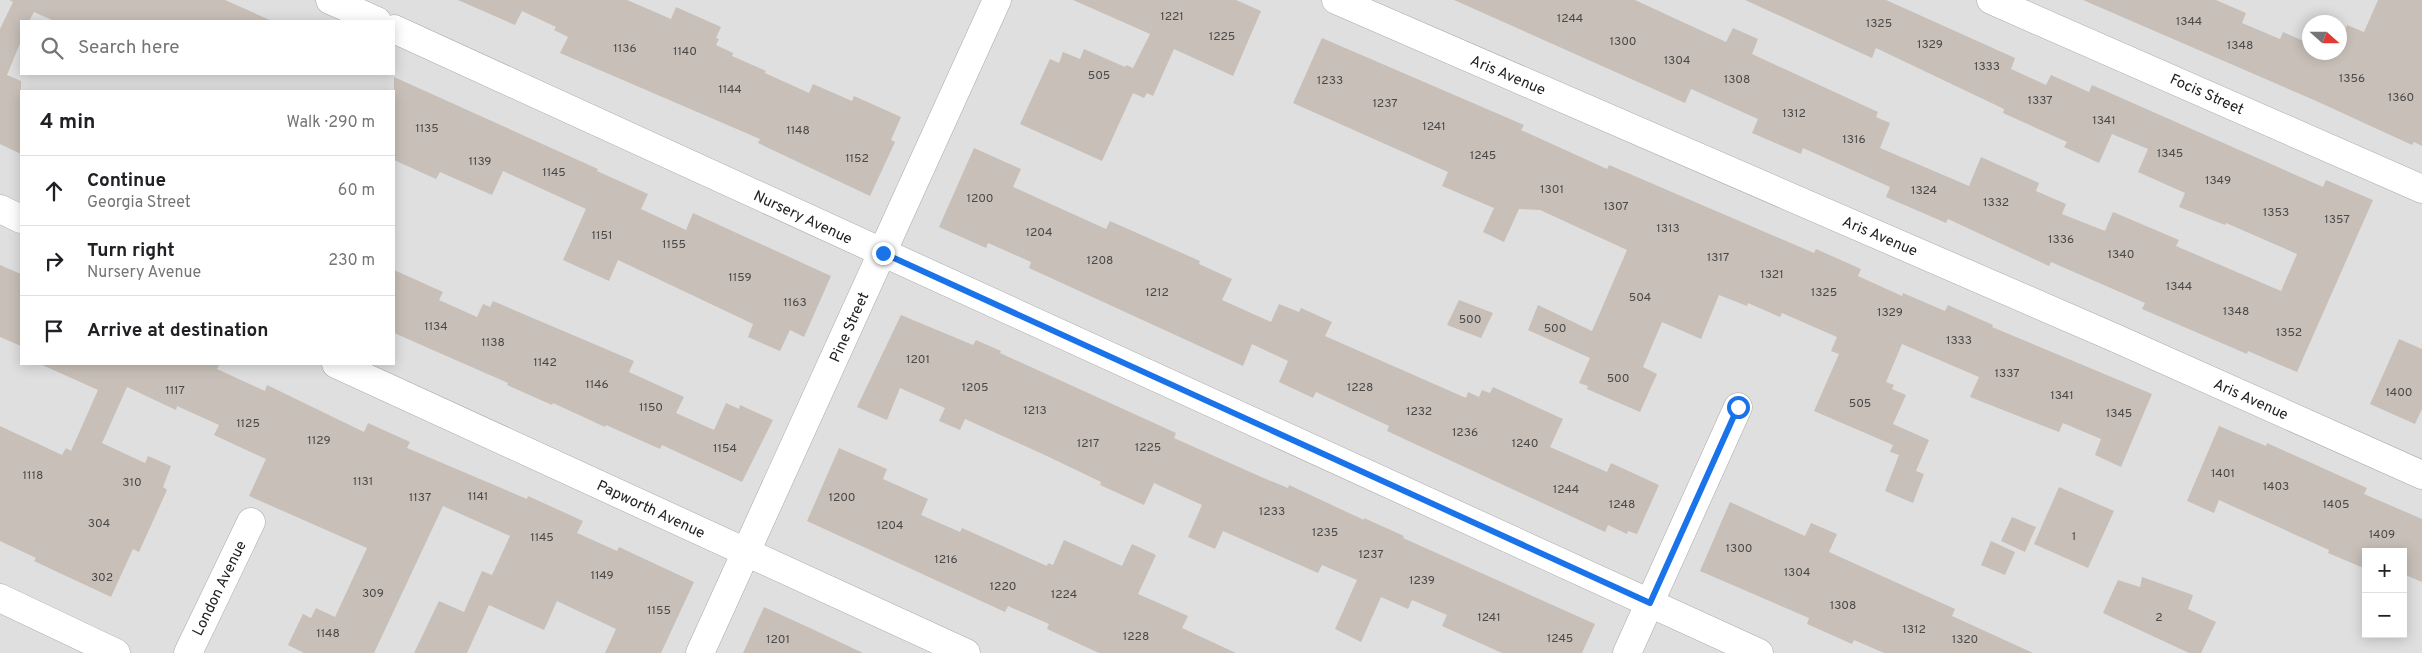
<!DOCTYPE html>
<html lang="en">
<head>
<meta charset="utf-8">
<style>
	body { margin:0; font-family:Overpass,sans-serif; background:#f6f6f6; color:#202124 }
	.controls { position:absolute; right:15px; bottom:15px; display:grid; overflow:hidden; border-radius:0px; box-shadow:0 2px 12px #0003 }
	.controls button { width:45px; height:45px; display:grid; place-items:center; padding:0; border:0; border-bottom:1px solid #e0e0e0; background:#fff; color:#202124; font:25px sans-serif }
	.compass { position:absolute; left:2302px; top:15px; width:45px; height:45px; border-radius:50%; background:#fff; box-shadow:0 2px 12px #0003; rotate:111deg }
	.stop { position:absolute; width:15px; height:15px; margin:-11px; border:4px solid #1a73e8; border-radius:50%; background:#fff }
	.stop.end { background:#1a73e8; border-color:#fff; box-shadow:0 1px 5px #0008 }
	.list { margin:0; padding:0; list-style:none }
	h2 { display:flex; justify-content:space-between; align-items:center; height:65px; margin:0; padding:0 20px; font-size:21px }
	h2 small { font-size:16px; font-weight:400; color:#757577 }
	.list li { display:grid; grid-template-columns:32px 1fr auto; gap:15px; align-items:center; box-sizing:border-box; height:70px; padding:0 20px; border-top:1px solid #e0e0e0 }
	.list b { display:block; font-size:19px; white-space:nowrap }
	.list p { margin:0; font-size:16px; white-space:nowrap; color:#757577 }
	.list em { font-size:16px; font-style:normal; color:#757577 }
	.icon { flex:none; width:28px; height:28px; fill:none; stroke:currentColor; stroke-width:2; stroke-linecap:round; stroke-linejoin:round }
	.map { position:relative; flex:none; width:2422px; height:653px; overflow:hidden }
	.search { position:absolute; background:#fff; box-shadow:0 2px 12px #0003; left:20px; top:20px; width:375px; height:55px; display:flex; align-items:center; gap:12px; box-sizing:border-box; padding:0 18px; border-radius:0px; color:#757577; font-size:19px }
	.panel { position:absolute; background:#fff; box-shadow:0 2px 12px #0003; left:20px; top:90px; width:375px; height:275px; border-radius:0px }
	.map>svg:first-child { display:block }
	.residential { fill:#e0dfdf; fill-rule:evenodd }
	.building { fill:#c7bfb8 }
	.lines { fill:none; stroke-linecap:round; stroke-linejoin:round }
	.minor-casing { stroke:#a9a9a9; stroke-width:29 }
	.minor { stroke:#fff; stroke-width:28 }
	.route { stroke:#1a73e8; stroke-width:6 }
	.labels { text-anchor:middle; stroke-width:4; stroke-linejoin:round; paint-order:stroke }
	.number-label { font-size:12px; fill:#4b4948 }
	.street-label { font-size:15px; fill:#222; stroke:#fff }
</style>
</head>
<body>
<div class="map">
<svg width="2422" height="653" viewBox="0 0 2422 653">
	<rect width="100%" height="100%" fill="#f2efe9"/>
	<path class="residential" d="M0,0h2422v653h-2422zM21,21h373v53h-373zM2310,22h30v30h-30zM21,91h373v273h-373zM2366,552h37v82h-37z"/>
	<g class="building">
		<path d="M9,0h216l47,21h-218l-20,-9 -5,9h-8v20l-14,34 14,6v73l-21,-10v-115l13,-27z"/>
		<path d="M458,0h169l44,19 5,-12 45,20 -5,11 3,1 -3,6 17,8 -1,3 34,15 -1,2 44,20 4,-9 39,17 2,-5 47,21 -10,23 4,2 -25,54 -112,-53 2,-4 -200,-86 8,-16 -14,-7 2,-3 -34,-16 -7,14z"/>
		<path d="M1073,0h163l25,11 -28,65 -59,-27 -21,47 -6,-3 -3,5 -11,-5 -31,68 -82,-37 30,-65 9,4 4,-11 17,7 4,-10 41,18 1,-2 7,3 17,-34z"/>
		<path d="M1454,0h181l91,42 7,-14 25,11 -6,15 126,58 -2,5 14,6 -10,25 89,38 12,-29 58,26 -3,8 30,13 -4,10 43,17 8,-19 66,28 -3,6 105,45 16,-37 -71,-31 -1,2 -46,-18 6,-14 -47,-21 10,-23 -36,-15 -13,29 -35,-16 3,-5 -64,-29 1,-4 -128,-61 -4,10 -127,-58h141l129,58 -4,11 35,16 5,-10 38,17 3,-7 231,102 3,-7 47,20 -76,172 -49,-21 -1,3 -105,-45 3,-6 -94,-41 -2,4 -101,-47 -2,4 -60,-26 4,-10 -87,-39 -2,6 -49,-21 6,-14 -67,-30 -6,14z"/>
		<path d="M2083,0h133l30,13 -4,10 38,16 3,-7 27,12v8l24,2 6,-2v-9l7,-18 17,7 14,-32h44v146l-8,-4 -2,3 -98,-45z"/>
		<path d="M1322,38l202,87 -3,5 86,39 2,-4 205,88 2,-4 45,20 -3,7 44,20 1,-3 42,18 3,-6 45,20 -1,2 160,67 -31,73 -26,-12 6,-16 -38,-16 -4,9 -89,-35 9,-20 -77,-33 -16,38 8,3 -2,4 14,6 -13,29 36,16 -13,31 8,3 -11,29 -28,-12 14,-36 -9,-3 3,-7 -79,-34 25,-57 -8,-3 6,-14 -55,-24 -2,4 -32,-14 -1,3 -28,-11 -18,44 -39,-17 -19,45 14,7 -17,38 -53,-23 1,-3 -9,-3 11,-25 -62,-28 10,-25 54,26 35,-81 -87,-40 -21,-1 -15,33 -21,-10 11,-24 -52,-22 6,-14 -155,-69z"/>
		<path d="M394,77l204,92 -1,2 51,23 -7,15 45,21 7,-17 138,63 -27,61 -14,-7 -10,21 -32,-14 5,-13 -135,-64 -9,21 -46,-21 23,-51 -83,-38 -11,24 -52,-23 -4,7 -42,-19z"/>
		<path d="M974,148l47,21 -8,18 93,42 4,-8 90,40 -1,3 33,15 -10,21 49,22 8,-18 20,8 2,-4 31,14 -7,14 141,62 2,-6 11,5 3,-7 8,3 3,-6 70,32 -13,28 57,25 4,-9 48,22 -22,49 -9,-3 -1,3 -19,-9 -3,7 -218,-101 2,-5 -73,-34 -3,6 -34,-16 9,-21 -36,-17 -9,22 -214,-98 2,-6 -43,-19 -2,5 -47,-21z"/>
		<path d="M0,265l21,9v72l-21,-9z"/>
		<path d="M394,270l49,22 -4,8 38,17 6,-13 7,3 3,-6 141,60 -5,11 55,25 -8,16 38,17 12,-27 13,6 1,-4 33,15 -31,62 -80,-37 -2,4 -54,-24 -1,2 -52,-24 -1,2 -45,-20 1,-2 -114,-50z"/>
		<path d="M1459,300l34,13 -12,25 -34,-13z"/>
		<path d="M901,315l72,30 3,-5 25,11 -1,2 176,80 -2,5 85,38 29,12 1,-3 75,35v-2l40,18 -1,2 192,86 -13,29h-80l-60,-27 5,-11 -35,-15 -4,9 -27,-12 -20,45 -26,-13 22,-49 -35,-15 -4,8 -95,-42 -8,18 -27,-12 14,-32 -48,-22 -10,22 -44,-20 1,-3 -52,-25 -84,-38 -5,11 -21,-9 6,-13 -45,-20 -13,32 -30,-13z"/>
		<path d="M2399,339l23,10v60l-7,15 -45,-20z"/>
		<path d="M40,364h180l-3,5 48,22 2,-6 97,47 4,-9 42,19 -3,6 120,51 1,-3 55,25 -6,12 40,18 2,-4 75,35 -33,71h-56l11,-24 -59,-28 -13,29 -55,-25 -22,48h-53l25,-52 25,11 18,-41 10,4 18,-39 -67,-30 -69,147h-70l-16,-8 15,-31 8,4 5,-10 19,9 32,-69 -118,-52 17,-37 -52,-24 5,-10 -42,-19 -1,4 -49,-23 -25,56 43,20 3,-7 23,10 -8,21 4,3 -28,62 -6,-3 -22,48 -77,-36 2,-3 -36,-17v-115l62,29 4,-7 5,3 27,-61z"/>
		<path d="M2219,426l47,20 1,-3 100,45 -3,6 58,25v63l-19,-8v-22h-37v17l-38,-16 1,-3 -110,-50 -5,13 -27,-12z"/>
		<path d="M839,448l48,21 -4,10 45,20 -7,16 39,17 2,-4 85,38 1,-3 5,2 11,-25 58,26 10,-22 24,11 -18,39 50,22 -6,12 54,25h-137l-52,-24 2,-5 -41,-18 -3,6 -198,-91z"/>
		<path d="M2059,487l55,24 -26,57 -54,-24z"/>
		<path d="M1730,502l75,34 6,-13 26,11 -8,18 126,57 -3,7 81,37h-149l-30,-13 -2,4 -45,-20 2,-6 -109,-47z"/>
		<path d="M2012,517l24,10 -11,25 -24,-11z"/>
		<path d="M1991,541l24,11 -10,23 -24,-10z"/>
		<path d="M2142,577l51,18 -5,14 28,13 -15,31h-12l-86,-40 15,-33 22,7z"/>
		<path d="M764,607l46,21 53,25h-120z"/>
	</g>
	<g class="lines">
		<g class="minor-casing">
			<g id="minor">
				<path d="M330,0l47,21"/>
				<path d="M1336,0l777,337 309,138"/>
				<path d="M1991,0l431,189"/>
				<path d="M394,29l1365,624"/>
				<path d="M0,209l21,10"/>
				<path d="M336,364l630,289"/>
				<path d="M0,598l116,55"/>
				<path d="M188,653l63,-131"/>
				<path d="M700,653l297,-653"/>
				<path d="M1627,653l111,-246"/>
			</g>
		</g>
		<use href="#minor" class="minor"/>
	</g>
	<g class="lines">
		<path class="route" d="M883,253l767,350 88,-196"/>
	</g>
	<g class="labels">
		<g class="number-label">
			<text x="1172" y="20">1221</text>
			<text x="1570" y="22">1244</text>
			<text x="2189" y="25">1344</text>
			<text x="1879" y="27">1325</text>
			<text x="1222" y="40">1225</text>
			<text x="1623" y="45">1300</text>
			<text x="1930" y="48">1329</text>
			<text x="2240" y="49">1348</text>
			<text x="625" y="52">1136</text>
			<text x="685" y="55">1140</text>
			<text x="1677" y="64">1304</text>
			<text x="1987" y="70">1333</text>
			<text x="1099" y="79">505</text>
			<text x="2352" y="82">1356</text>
			<text x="1737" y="83">1308</text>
			<text x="1330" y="84">1233</text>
			<text x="730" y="93">1144</text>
			<text x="2401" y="101">1360</text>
			<text x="2040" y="104">1337</text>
			<text x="1385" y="107">1237</text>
			<text x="1794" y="117">1312</text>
			<text x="2104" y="124">1341</text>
			<text x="1434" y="130">1241</text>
			<text x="427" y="132">1135</text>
			<text x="798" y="134">1148</text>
			<text x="1854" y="143">1316</text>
			<text x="2170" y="157">1345</text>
			<text x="1483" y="159">1245</text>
			<text x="857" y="162">1152</text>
			<text x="480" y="165">1139</text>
			<text x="554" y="176">1145</text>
			<text x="2218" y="184">1349</text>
			<text x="1552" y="193">1301</text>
			<text x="1924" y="194">1324</text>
			<text x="980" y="202">1200</text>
			<text x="1996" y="206">1332</text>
			<text x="1616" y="210">1307</text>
			<text x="2276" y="216">1353</text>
			<text x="2337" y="223">1357</text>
			<text x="1668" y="232">1313</text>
			<text x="1039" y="236">1204</text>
			<text x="602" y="239">1151</text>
			<text x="2061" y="243">1336</text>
			<text x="674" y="248">1155</text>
			<text x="2121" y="258">1340</text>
			<text x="1718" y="261">1317</text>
			<text x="1100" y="264">1208</text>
			<text x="1772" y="278">1321</text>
			<text x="740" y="281">1159</text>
			<text x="2179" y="290">1344</text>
			<text x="1157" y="296">1212</text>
			<text x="1824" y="296">1325</text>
			<text x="1640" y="301">504</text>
			<text x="795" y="306">1163</text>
			<text x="2236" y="315">1348</text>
			<text x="1890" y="316">1329</text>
			<text x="1470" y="323">500</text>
			<text x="436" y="330">1134</text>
			<text x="1555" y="332">500</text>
			<text x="2289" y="336">1352</text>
			<text x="1959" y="344">1333</text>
			<text x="493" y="346">1138</text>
			<text x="918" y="363">1201</text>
			<text x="545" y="366">1142</text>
			<text x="2007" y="377">1337</text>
			<text x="1618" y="382">500</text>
			<text x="597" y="388">1146</text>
			<text x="975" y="391">1205</text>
			<text x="1360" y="391">1228</text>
			<text x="175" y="394">1117</text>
			<text x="2399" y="396">1400</text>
			<text x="2062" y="399">1341</text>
			<text x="1860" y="407">505</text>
			<text x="651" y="411">1150</text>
			<text x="1035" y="414">1213</text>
			<text x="1419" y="415">1232</text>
			<text x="2119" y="417">1345</text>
			<text x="248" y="427">1125</text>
			<text x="1465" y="436">1236</text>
			<text x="319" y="444">1129</text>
			<text x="1088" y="447">1217</text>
			<text x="1525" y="447">1240</text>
			<text x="1148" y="451">1225</text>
			<text x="725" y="452">1154</text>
			<text x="2223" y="477">1401</text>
			<text x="33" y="479">1118</text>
			<text x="363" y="485">1131</text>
			<text x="132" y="486">310</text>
			<text x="2276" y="490">1403</text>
			<text x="1566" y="493">1244</text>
			<text x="478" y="500">1141</text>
			<text x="420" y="501">1137</text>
			<text x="842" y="501">1200</text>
			<text x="1622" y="508">1248</text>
			<text x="2336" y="508">1405</text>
			<text x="1272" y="515">1233</text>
			<text x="99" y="527">304</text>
			<text x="890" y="529">1204</text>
			<text x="1325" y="536">1235</text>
			<text x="2382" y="538">1409</text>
			<text x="2074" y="540">1</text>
			<text x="542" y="541">1145</text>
			<text x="1739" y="552">1300</text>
			<text x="1371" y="558">1237</text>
			<text x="946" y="563">1216</text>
			<text x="1797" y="576">1304</text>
			<text x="602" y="579">1149</text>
			<text x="102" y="581">302</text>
			<text x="1422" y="584">1239</text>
			<text x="1003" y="590">1220</text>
			<text x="373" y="597">309</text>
			<text x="1064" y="598">1224</text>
			<text x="1843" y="609">1308</text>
			<text x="659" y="614">1155</text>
			<text x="1489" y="621">1241</text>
			<text x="2159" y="621">2</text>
			<text x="1914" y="633">1312</text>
			<text x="328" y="637">1148</text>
			<text x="1136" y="640">1228</text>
			<text x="1560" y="642">1245</text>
			<text x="778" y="643">1201</text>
			<text x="1965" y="643">1320</text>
		</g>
		<g class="street-label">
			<text transform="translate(1508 75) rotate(23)" y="5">Aris Avenue</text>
			<text transform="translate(2207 94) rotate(24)" y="5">Focis Street</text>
			<text transform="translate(803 217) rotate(25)" y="5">Nursery Avenue</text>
			<text transform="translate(1880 236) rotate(23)" y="5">Aris Avenue</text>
			<text transform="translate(849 327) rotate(-66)" y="5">Pine Street</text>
			<text transform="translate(2251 399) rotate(24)" y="5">Aris Avenue</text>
			<text transform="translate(651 509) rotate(25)" y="5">Papworth Avenue</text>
			<text transform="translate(219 588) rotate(-64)" y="5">London Avenue</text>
		</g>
	</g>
</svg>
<div class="controls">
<button>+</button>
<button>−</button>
</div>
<svg class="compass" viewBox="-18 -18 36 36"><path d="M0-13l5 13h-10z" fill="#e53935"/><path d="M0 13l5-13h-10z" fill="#757577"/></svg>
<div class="stop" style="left:1738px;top:407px"></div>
<div class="stop end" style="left:883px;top:253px"></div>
<div class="search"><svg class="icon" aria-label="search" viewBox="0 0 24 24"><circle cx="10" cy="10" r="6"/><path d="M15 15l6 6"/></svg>Search here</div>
<section class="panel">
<h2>4 min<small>Walk · 290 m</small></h2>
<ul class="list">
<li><svg class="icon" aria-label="ahead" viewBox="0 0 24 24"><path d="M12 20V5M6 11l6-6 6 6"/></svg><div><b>Continue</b><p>Georgia Street</p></div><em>60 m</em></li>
<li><svg class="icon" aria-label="right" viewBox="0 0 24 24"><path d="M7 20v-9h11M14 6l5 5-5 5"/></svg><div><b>Turn right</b><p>Nursery Avenue</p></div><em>230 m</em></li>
<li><svg class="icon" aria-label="arrive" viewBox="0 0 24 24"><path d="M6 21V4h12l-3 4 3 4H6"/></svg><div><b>Arrive at destination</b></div></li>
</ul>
</section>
</div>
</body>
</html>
